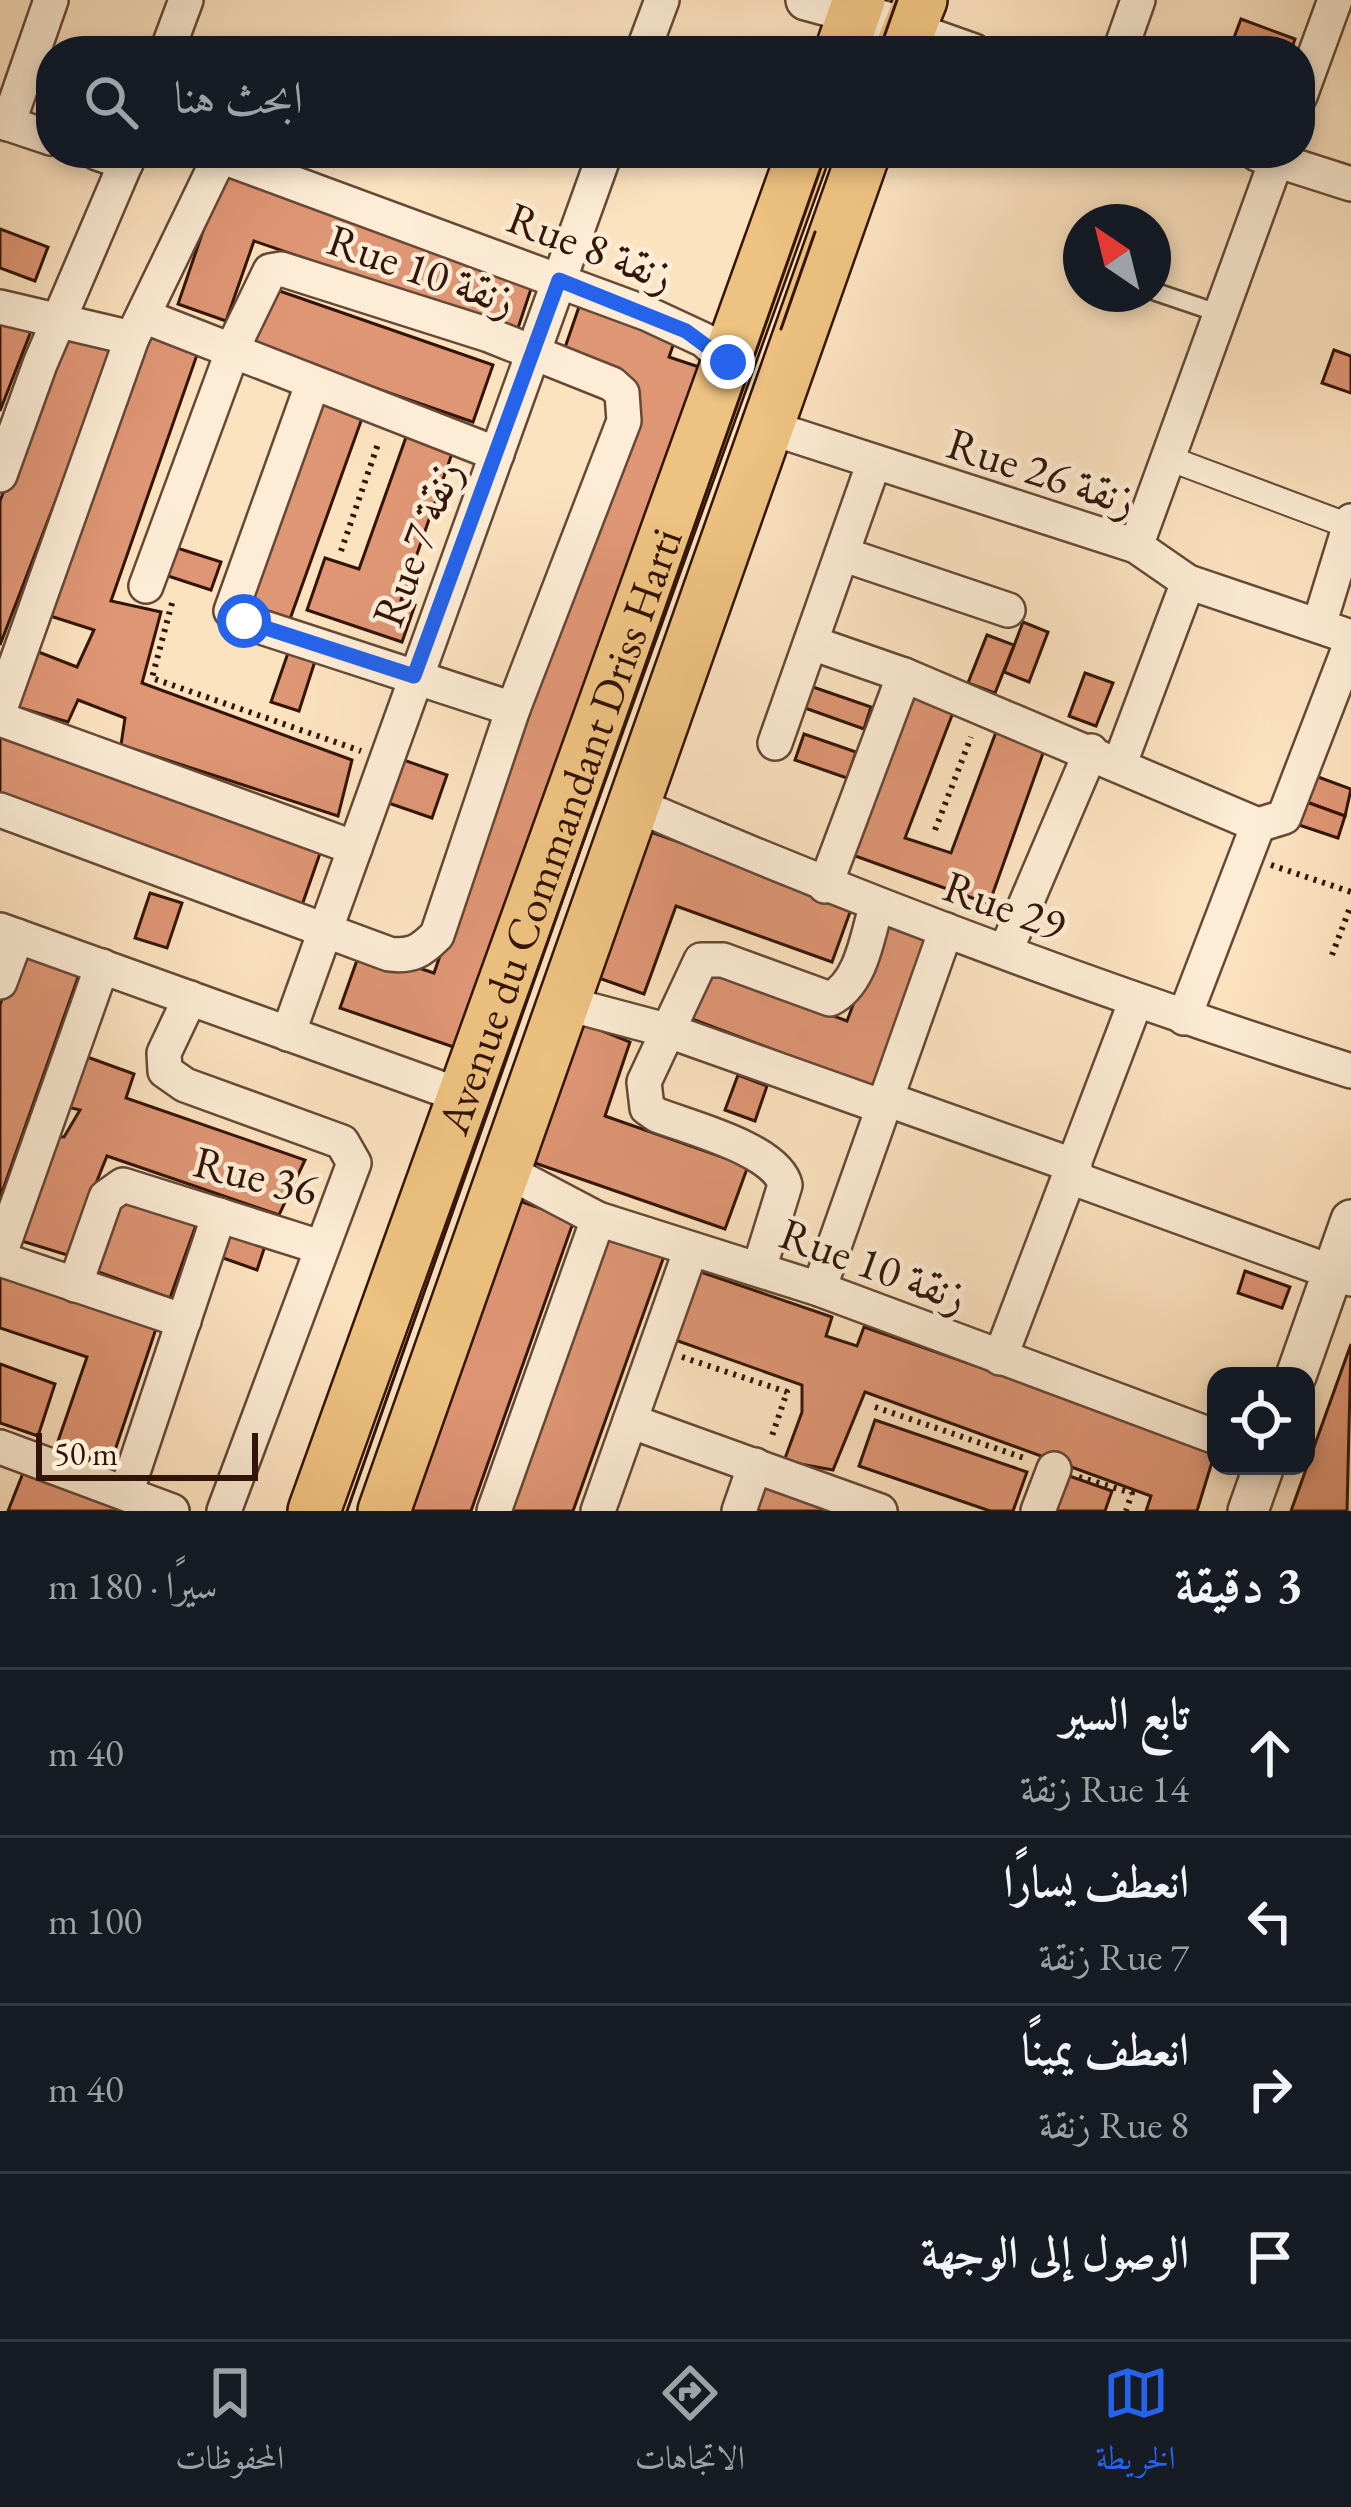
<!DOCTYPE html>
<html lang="ar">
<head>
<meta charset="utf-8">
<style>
	body { margin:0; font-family:"EB Garamond",Amiri,serif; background:#242831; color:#f1f3f6; direction:rtl }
	.controls { position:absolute; right:36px; bottom:36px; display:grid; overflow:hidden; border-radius:24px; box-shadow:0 6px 18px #0003 }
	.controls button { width:108px; height:108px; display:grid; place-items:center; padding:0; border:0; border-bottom:3px solid #363941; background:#171b24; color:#f1f3f6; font:60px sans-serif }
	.compass { position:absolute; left:1063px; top:204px; width:108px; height:108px; border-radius:50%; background:#171b24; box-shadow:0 6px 18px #0003; rotate:325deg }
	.scale { position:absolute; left:36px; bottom:30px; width:222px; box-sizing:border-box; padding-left:12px; border:6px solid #331408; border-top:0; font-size:33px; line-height:42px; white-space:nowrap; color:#331408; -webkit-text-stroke:9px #fdedd6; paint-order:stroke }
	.stop { position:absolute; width:36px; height:36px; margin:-27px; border:9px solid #2563eb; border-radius:50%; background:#fff }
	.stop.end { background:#2563eb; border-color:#fff; box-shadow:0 3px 12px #0008 }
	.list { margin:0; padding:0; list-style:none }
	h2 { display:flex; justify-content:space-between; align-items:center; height:156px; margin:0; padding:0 48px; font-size:51px }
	h2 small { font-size:39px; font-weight:400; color:#9ea1a6 }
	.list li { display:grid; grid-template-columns:78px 1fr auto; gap:36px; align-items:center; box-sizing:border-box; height:168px; padding:0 48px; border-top:3px solid #363941 }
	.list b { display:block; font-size:45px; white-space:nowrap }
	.list p { margin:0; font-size:39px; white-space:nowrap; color:#9ea1a6 }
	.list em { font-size:39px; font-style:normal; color:#9ea1a6 }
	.icon { flex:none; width:66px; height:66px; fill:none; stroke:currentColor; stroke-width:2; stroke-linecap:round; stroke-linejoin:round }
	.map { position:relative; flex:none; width:1351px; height:1511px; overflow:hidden; direction:ltr }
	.search { position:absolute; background:#171b24; box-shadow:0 6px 18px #0003; left:36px; right:36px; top:36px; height:132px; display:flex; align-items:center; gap:30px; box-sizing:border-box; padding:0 42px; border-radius:48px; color:#9ea1a6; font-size:45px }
	.sheet { height:828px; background:#171b24 }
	nav { display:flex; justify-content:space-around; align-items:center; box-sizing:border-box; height:168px; border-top:3px solid #363941; background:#171b24; font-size:33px; color:#9ea1a6 }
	nav a { display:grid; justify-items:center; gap:6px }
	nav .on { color:#2563eb }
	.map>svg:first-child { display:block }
	.building { fill:#df9675; stroke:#331408; stroke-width:3 }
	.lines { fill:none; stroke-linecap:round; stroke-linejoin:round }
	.service-casing { stroke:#654836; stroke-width:21 }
	.pedestrian-casing { stroke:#654836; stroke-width:28 }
	.minor-casing { stroke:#654836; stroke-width:38 }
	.tertiary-casing { stroke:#654836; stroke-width:44 }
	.primary-casing { stroke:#331408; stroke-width:56 }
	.path { stroke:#331408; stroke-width:6; stroke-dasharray:3 6; stroke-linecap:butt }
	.service { stroke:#fdedd6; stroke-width:16 }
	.pedestrian { stroke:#fdedd6; stroke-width:24 }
	.minor { stroke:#fdedd6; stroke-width:33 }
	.tertiary { stroke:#fdedd6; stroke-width:39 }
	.primary { stroke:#eec280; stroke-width:51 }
	.tram { stroke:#331408; stroke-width:3 }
	.route { stroke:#2563eb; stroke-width:15 }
	.labels { text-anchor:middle; stroke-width:9; stroke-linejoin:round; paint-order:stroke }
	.street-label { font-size:45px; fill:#331408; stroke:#fdedd6 }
</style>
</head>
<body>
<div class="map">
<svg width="1351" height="1511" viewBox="0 0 1351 1511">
	<rect width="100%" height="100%" fill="#fce3c0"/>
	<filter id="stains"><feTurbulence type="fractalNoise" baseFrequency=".00167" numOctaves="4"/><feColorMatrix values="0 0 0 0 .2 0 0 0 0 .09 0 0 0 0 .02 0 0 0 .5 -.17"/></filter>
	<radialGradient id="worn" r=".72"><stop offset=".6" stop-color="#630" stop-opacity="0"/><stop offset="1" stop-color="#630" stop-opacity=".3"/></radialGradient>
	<g class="building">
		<path d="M1241,19l54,20 -4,12h-62z"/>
		<path d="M225,167l311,107 -19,57 -263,-90 -28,80 -48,-17z"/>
		<path d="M0,229l48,18 -13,34 -35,-13z"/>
		<path d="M271,288l222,77 -20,57 -222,-77z"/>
		<path d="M581,301l96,33 -8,23 42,14 -237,683 -134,-46 21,-59 73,24 203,-584 -77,-27z"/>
		<path d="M0,313l33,13 -33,85z"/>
		<path d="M66,330l48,19 -114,296v-144z"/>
		<path d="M146,333l52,19 -87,249 50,11 -19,71 210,77 -14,56 -217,-71 4,-27 -47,-18 -10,22 -54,-16 22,-55 41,16 17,-37 -50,-16z"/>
		<path d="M1334,350l17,6v37l-29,-10z"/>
		<path d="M322,395l43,15 -75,209 -43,-15z"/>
		<path d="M410,426l46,16 -55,158 14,5 -13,37 -95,-32 18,-52 34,11z"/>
		<path d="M174,547l47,15 -10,28 -46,-15z"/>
		<path d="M1023,622l25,10 -19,50 -25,-10z"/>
		<path d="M987,635l27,10 -19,48 -27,-10z"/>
		<path d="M289,650l27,8 -17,53 -28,-9z"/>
		<path d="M1085,673l28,10 -17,43 -27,-10z"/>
		<path d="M909,680l50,17 -54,141 46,15 48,-129 48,18 -58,162 -142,-51z"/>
		<path d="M813,687l58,20 -7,22 -59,-21z"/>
		<path d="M0,729l324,113 -23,66 -301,-106z"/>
		<path d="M804,734l52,18 -9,26 -52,-18z"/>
		<path d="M389,755l58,20 -15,43 -58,-20z"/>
		<path d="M1310,774l41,15 -6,27 -44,-16z"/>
		<path d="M1301,800l44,16 -7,22 -45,-15z"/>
		<path d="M648,831l205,73 -21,58 -156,-56 -32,88 -48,-17z"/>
		<path d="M150,893l32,10 -15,45 -32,-10z"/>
		<path d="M883,925l53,19 -56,146 -193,-73 18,-49 142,53z"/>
		<path d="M21,945l61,21 -82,232v-193z"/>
		<path d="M580,1022l50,20 -25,74 143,50 -23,63 -193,-67z"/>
		<path d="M79,1054l55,20 -8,24 179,62 -26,55 -172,-59 -40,99 -55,-17 36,-102 16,1 16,-27 -21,-5z"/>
		<path d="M738,1075l29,11 -12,35 -30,-11z"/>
		<path d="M120,1197l76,28 -26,73 -77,-28z"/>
		<path d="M511,1198l63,22 -103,291h-71z"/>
		<path d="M606,1223l62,22 -95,266h-70z"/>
		<path d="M216,1230l49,16 -8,24 -48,-17z"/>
		<path d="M0,1268l159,52 -49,145 -54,-18 31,-90 -87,-29z"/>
		<path d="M689,1268l143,49 -6,19 31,10 7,-19 352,122 -19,62h-51l5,-15 -286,-104 -32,78 -49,-9 18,-49v-27l-138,-49z"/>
		<path d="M1245,1271l45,16 -8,21 -44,-15z"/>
		<path d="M1351,1344l-4,167h-56z"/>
		<path d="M0,1364l55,20 -17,52 -38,-13z"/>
		<path d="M875,1420l152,52 -14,39h-23l-131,-45z"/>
		<path d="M27,1463l130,48h-149z"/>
		<path d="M1058,1472l54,19 -7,20h-61z"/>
		<path d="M763,1483l87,28h-93z"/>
	</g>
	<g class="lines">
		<g class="service-casing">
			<path id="service" d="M1153,291l68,23"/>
		</g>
		<g class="pedestrian-casing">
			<path id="pedestrian" d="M1168,458l181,68"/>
		</g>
		<g class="minor-casing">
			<g id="minor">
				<path d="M909,28l65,23"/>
				<path d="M167,51l19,-51"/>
				<path d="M643,51l19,-51"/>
				<path d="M1120,51l18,-51"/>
				<path d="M1300,96l35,-96"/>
				<path d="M0,121l51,17"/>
				<path d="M8,124l43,-124"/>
				<path d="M97,153l29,10"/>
				<path d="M212,153l436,161 56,26 23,21"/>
				<path d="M1257,154l94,30"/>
				<path d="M0,307l132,31"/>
				<path d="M146,317l351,137"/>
				<path d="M312,385l-81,226 12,10 270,88"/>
				<path d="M768,427l368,119 52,36 163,55"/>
				<path d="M0,475l40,-111 90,-211"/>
				<path d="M1136,546l143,-393"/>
				<path d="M842,554l166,56"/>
				<path d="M1319,625l32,-104"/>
				<path d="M812,643l92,32"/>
				<path d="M0,709l132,-371 88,-182"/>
				<path d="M0,719l355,129"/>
				<path d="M775,743l98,-278"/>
				<path d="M1120,763l68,-181"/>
				<path d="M634,804c235,101 473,190 717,267"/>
				<path d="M0,810l389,144c23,3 32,-3 48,-19l76,-226 111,-288 -2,-28 -10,-9 -123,-49 -208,-66 -11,2 -33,68 -91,247"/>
				<path d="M825,886l79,-211 354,150 26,-8 67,-174"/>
				<path d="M0,930l462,166"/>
				<path d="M1006,950l85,-199"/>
				<path d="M0,982l17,-46"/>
				<path d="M190,998l-26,55 1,18 20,14 157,57 12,21 -130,348"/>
				<path d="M564,1003l102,27 217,77"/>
				<path d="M1184,1018l74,-193"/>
				<path d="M288,1034l317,-881"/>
				<path d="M886,1099l189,67"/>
				<path d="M505,1170l93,49 221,70 397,148"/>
				<path d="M1070,1177l281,102"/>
				<path d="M0,1254l102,-288"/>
				<path d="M0,1259l184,62"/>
				<path d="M759,1269l26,-84c-8,-35 -94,-57 -128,-70l-10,-7 -3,-26 57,-122h22l107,39c31,-15 37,-61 46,-92"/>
				<path d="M75,1285l31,-88 17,-12 197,62"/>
				<path d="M819,1289l127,-359"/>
				<path d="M1000,1358l135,-355"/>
				<path d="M630,1421l250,90"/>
				<path d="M0,1447l172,64"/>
				<path d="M126,1493l93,-278"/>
				<path d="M494,1511l104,-292"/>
				<path d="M598,1511l92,-259"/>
				<path d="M739,1511l16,-46"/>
				<path d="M1038,1511l16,-42"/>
			</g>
		</g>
		<g class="tertiary-casing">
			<g id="tertiary">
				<path d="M806,0l103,28"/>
				<path d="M1296,1376l55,-156"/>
				<path d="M1248,1511l16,-45"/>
			</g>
		</g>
		<g class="primary-casing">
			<g id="primary">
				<path d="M841,51l18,-51"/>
				<path d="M900,51l21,-51"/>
				<path id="s1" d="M314,1511l489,-1358"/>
				<path d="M384,1511l480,-1358"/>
			</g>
		</g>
		<g class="path">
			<path d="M341,551l38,-110"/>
			<path d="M172,603l-20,75 209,73"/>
			<path d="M935,830l36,-93"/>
			<path d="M1271,865l80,27"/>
			<path d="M1332,955l19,-50"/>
			<path d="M682,1357l105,35 -16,47"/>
			<path d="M875,1407l152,52"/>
			<path d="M1079,1477l53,16 -6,18"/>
		</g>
		<use href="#service" class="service"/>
		<use href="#pedestrian" class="pedestrian"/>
		<use href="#minor" class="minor"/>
		<use href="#tertiary" class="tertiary"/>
		<use href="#primary" class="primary"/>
		<g class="tram">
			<path d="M879,51l18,-51"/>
			<path d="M781,329l34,-97"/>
			<path d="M347,1511l479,-1358"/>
		</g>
	</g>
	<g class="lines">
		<path class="route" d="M244,621l170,55 145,-396 127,51 42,31"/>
	</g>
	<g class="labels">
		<g class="street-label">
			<text transform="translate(591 246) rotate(21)" y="16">Rue 8 زنقة</text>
			<text transform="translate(422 269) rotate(19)" y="16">Rue 10 زنقة</text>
			<text transform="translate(1042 471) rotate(18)" y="16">Rue 26 زنقة</text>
			<text transform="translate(416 543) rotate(-69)" y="16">Rue 7 زنقة</text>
			<text dy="16" stroke="none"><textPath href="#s1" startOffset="723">Avenue du Commandant Driss Harti</textPath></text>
			<text transform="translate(1005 905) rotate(20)" y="16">Rue 29</text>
			<text transform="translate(256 1175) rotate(14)" y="16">Rue 36</text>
			<text transform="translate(874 1264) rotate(20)" y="16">Rue 10 زنقة</text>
		</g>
	</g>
	<rect width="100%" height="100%" filter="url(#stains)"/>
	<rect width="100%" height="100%" fill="url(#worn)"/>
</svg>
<div class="controls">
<button><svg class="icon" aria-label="locate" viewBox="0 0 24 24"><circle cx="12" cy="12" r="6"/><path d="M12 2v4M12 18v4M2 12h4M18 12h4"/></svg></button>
</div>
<svg class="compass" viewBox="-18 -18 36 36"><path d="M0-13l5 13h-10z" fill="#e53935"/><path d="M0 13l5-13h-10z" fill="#9ea1a6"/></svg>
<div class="scale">50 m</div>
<div class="stop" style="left:244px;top:621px"></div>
<div class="stop end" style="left:728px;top:362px"></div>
<div class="search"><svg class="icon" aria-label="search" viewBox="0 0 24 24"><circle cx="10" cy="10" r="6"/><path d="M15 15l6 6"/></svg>ابحث هنا</div>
</div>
<section class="sheet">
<h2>3 دقيقة<small>سيرًا · 180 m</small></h2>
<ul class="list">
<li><svg class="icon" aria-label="ahead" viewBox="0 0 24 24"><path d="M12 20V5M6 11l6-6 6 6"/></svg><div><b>تابع السير</b><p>Rue 14 زنقة</p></div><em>40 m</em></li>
<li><svg class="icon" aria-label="left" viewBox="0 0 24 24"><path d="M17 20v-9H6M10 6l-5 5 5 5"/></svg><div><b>انعطف يسارًا</b><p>Rue 7 زنقة</p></div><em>100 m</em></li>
<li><svg class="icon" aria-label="right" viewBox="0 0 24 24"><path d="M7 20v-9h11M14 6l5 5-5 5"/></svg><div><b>انعطف يمينًا</b><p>Rue 8 زنقة</p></div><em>40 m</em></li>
<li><svg class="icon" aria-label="arrive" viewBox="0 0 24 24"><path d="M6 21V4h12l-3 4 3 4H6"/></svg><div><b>الوصول إلى الوجهة</b></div></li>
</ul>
</section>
<nav>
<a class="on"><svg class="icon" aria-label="map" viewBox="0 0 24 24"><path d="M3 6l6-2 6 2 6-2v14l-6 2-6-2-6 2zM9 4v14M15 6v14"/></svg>الخريطة</a>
<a><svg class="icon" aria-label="directions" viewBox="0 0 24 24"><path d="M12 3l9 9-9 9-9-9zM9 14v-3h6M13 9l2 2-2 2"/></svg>الاتجاهات</a>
<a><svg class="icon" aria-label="saved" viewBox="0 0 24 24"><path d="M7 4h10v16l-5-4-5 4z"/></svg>المحفوظات</a>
</nav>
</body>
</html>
